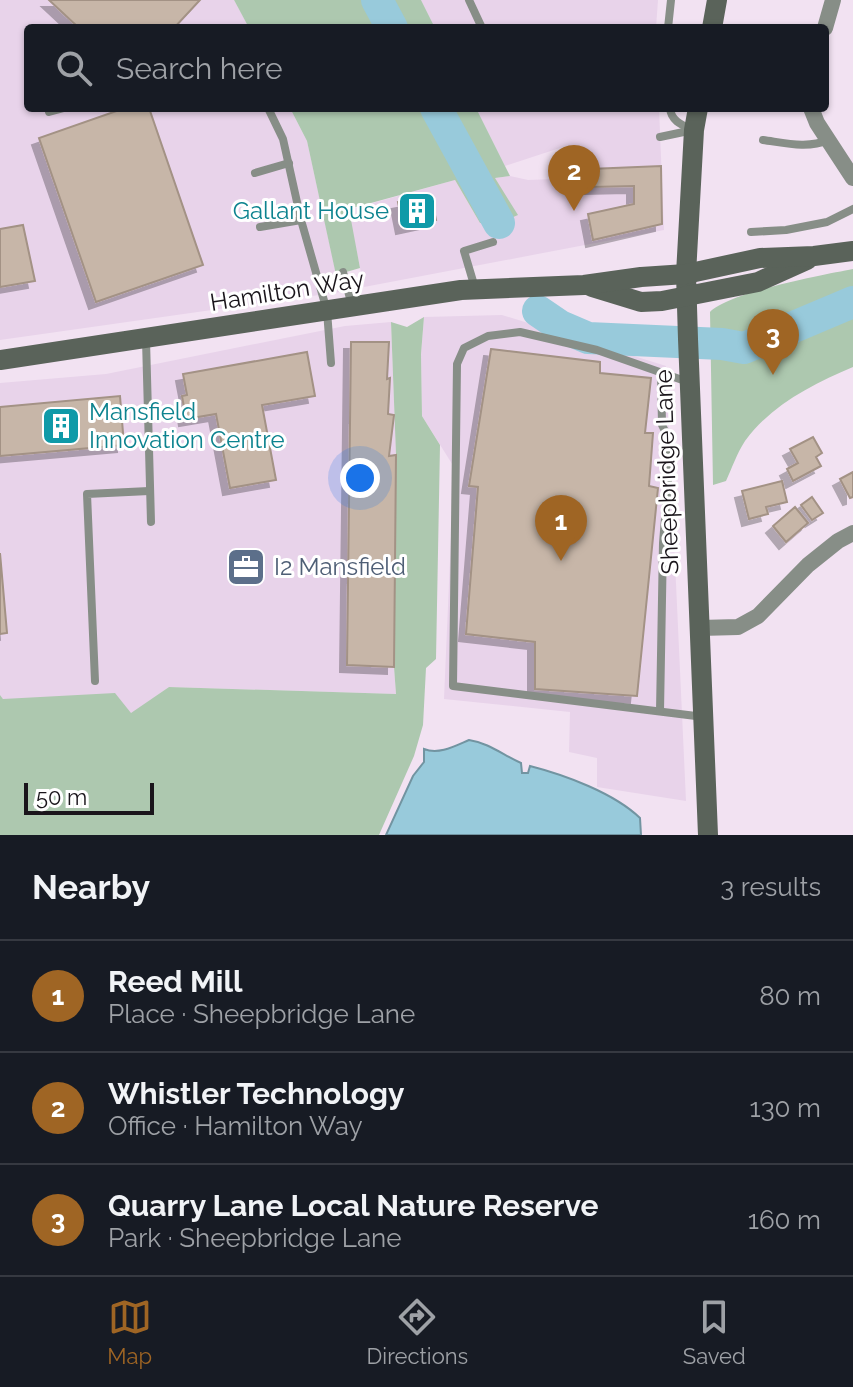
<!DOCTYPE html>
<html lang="en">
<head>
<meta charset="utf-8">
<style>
	body { margin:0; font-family:Raleway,sans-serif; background:#242831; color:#f1f3f6 }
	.scale { position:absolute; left:24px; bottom:20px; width:130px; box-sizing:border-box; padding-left:8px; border:4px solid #1a151b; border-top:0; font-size:22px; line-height:28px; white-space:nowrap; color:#1a151b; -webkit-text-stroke:6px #fff; paint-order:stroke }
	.you { position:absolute; left:360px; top:478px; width:28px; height:28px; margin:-20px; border:6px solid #fff; border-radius:50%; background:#1a73e8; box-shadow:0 0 0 12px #1a73e833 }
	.badge { display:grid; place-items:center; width:52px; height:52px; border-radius:50%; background:#9f6524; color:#fff; font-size:26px; font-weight:700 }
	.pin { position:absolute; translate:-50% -66px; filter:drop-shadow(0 2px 4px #0008) }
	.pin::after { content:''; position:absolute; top:42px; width:28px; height:24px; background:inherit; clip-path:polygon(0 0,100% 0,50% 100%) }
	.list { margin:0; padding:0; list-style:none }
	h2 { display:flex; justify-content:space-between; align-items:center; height:104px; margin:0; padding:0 32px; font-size:34px }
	h2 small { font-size:26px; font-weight:400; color:#9ea1a6 }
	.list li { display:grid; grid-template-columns:52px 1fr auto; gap:24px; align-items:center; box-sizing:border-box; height:112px; padding:0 32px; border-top:2px solid #363941 }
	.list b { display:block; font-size:30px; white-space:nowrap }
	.list p { margin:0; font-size:26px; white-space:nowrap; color:#9ea1a6 }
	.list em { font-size:26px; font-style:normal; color:#9ea1a6 }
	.icon { flex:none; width:44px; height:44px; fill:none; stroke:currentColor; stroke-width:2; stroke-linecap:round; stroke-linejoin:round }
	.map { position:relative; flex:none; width:853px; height:835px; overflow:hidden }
	.search { position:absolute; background:#171b24; box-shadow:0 2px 6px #0004; left:24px; right:24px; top:24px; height:88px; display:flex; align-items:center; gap:20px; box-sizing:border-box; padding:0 28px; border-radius:8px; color:#9ea1a6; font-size:30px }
	.sheet { height:440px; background:#171b24 }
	nav { display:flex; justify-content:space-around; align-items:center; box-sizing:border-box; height:112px; border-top:2px solid #363941; background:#171b24; font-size:22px; color:#9ea1a6 }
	nav a { display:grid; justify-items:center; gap:4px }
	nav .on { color:#9f6524 }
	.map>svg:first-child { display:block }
	.built { fill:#e8d3ea }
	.green { fill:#adc8af }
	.water { fill:#98cadb; stroke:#7294a1; stroke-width:2 }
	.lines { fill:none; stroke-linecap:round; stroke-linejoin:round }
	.river { stroke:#98cadb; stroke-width:32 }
	.building { fill:#c7b6a8; stroke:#a39285; stroke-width:2; filter:url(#shadow) }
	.lane { stroke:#878e87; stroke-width:8 }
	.street { stroke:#878e87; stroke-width:16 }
	.secondary { stroke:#5a635a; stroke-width:20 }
	.labels { text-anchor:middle; stroke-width:6; stroke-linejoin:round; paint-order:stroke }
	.culture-label { font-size:24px; fill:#0d838f; stroke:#fff; text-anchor:end }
	.street-label { font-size:24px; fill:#1a151b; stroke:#fff }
	.service-label { font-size:24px; fill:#4e5e75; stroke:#fff; text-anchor:start }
</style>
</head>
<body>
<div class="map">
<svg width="853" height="835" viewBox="0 0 853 835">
	<defs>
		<filter id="shadow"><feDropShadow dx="-7" dy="7" stdDeviation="0" flood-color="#0004"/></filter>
	</defs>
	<rect width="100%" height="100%" fill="#f2e2f2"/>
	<g class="built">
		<path d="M0,0h234l15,28h-221v80h262l17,33 33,151 -340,48z"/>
		<path d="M421,0h237l-2,28h-221z"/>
		<path d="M476,108h183l5,122 -300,57 -16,-77 107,-30 25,43 15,-45 15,-2 18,4 51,-2 10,-9 -23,-23 -61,20z"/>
		<path d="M502,315l164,51 20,435 -89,-14v-29l-28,-6 1,-40 -126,-13 10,-232 -32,-51 -1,-62 3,-37z"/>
		<path d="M391,322l5,133 -2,212 2,27 -227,-7 -38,27 -128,-15 -3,-4v-312l106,-9 239,-48z"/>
	</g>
	<g class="green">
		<path d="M234,0h187l14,28h-186z"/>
		<path d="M290,108h186l34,68 -15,2 23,37 -19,8h-19l-25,-43 -106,29 11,59 -24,7 -29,-134z"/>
		<path d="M853,269v98c-40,17 -82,38 -108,74 -8,12 -13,27 -19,40l-13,4 -3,-173c20,-20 112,-37 143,-43z"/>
		<path d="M424,317l-3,37 1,62 18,29 -4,214 -10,9 -3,57 -9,31 -35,79h-379v-140l3,4 112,-6 16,20 38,-26 227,7 -2,-27 2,-212 -5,-133 16,5z"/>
	</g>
	<path class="water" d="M469,740c20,3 34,15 52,23l1,10h6l2,-7c35,9 84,27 110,52l1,17h-255l27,-59 11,-14v-13c15,6 31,-3 45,-9z"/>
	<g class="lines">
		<g class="river">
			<path d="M377,0l15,28"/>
			<path d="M436,108l63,115"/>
			<path d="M538,311l22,15 28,12 134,6 22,4 109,-46"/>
		</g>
	</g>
	<g class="building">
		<path d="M49,0h151l-26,28h-95z"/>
		<path d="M125,108h24l54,157 -107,37 -57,-164z"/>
		<path d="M661,166l1,58 -69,16 -5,-26 46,-10v-18l-43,1 -1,-18z"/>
		<path d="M431,196l5,24 -33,7 -5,-25z"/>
		<path d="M23,225l12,56 -35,6v-58z"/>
		<path d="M351,342h38l-2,37 3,-1 -2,36 6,1 -5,41 7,-1 -2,212 -47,-2z"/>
		<path d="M491,349l109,13v11l51,5 -6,55h8l-4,53 9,2 -21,208 -102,-7v-47l-69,-8 12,-147 -9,-1z"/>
		<path d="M307,352l8,44 -53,9 14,75 -46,8 -14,-74 -30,5 -4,-23 5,-1 -4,-21z"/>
		<path d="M120,396l4,49 -124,11v-49z"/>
		<path d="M813,437l9,16 -6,4 5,9 -28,15 -6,-12 11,-6 -8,-14z"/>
		<path d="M853,472v25l-3,1 -10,-19z"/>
		<path d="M782,481l5,21 -21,5 2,7 -19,5 -7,-28z"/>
		<path d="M812,497l11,16 -11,7 -11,-15z"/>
		<path d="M795,507l13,16 -22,19 -13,-16z"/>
		<path d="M0,553l7,80 -7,1z"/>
	</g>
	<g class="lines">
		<g class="lane">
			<path d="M469,0l13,28"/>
			<path d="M668,28l3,-28"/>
			<path d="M268,108l15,31 18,81 26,91 4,52"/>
			<path d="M670,108c1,13 12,17 23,22"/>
			<path d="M49,112l15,-4"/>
			<path d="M660,137l33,-7"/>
			<path d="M763,140c22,3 45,9 65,0"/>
			<path d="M255,173l34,-10"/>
			<path d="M260,227l41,-7"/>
			<path d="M751,232l35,-2 41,-8 26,-13"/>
			<path d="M343,272l9,34"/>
			<path d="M475,288l-11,-37 29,-9"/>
			<path d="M146,340l5,182"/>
			<path d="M688,382l-91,-32 -77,-18 -32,4 -24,12 -7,16 -4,322 251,31"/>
			<path d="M95,681l-8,-187 62,-3"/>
			<path d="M660,711l3,-168 5,-62 -3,-50 -3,-6 -1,-52"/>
		</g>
		<g class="street">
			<path d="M825,28l8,-28"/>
			<path d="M811,108l6,15 36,55"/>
			<path d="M700,628l38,-1 20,-11 50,-51 30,-24 15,-8"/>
		</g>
		<g class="secondary">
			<path d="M712,28l5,-28"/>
			<path d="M698,108l-4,22 -8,144 2,65 20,496"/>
			<path d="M592,287l49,15 21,-1 96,-19 49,-22"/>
			<path d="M0,360l461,-70 123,-5 57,-8 45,-3 74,-16 54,-2 39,-5"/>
		</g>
	</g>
	<defs>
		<g id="building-square" transform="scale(2)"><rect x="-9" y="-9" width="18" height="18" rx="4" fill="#0f9aa8" stroke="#fff"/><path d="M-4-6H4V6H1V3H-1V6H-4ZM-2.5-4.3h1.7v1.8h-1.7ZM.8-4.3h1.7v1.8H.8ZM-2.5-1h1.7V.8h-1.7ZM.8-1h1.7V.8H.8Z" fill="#fff"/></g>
		<g id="office-square" transform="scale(2)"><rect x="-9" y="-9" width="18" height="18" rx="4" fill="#5c6f8a" stroke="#fff"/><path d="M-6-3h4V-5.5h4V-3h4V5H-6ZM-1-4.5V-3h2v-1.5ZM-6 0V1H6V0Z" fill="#fff"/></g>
	</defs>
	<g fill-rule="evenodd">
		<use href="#building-square" x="417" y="211"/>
		<use href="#building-square" x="61" y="426"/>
		<use href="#office-square" x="246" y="567"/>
	</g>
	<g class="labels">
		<g class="culture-label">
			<text x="389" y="219">Gallant House</text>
			<text x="89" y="420" text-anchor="start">Mansfield<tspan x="89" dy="28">Innovation Centre</tspan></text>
		</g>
		<g class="street-label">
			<text transform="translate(287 291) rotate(-9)" y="8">Hamilton Way</text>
			<text transform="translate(667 472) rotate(-92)" y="8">Sheepbridge Lane</text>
		</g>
		<g class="service-label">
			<text x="274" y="575">I2 Mansfield</text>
		</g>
	</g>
</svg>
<div class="scale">50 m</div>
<div class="you"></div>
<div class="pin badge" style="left:561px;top:561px">1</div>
<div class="pin badge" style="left:574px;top:211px">2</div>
<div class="pin badge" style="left:773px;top:375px">3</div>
<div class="search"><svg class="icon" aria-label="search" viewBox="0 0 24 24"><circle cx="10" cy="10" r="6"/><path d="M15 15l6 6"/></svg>Search here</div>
</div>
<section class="sheet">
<h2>Nearby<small>3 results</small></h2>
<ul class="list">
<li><span class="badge">1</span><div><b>Reed Mill</b><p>Place · Sheepbridge Lane</p></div><em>80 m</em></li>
<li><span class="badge">2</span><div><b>Whistler Technology</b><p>Office · Hamilton Way</p></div><em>130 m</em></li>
<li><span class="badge">3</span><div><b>Quarry Lane Local Nature Reserve</b><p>Park · Sheepbridge Lane</p></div><em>160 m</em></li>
</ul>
</section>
<nav>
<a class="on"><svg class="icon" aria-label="map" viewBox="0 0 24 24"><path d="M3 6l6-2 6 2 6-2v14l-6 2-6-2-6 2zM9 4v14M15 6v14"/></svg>Map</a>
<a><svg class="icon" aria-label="directions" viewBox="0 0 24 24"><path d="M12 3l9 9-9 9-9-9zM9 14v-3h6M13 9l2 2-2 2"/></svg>Directions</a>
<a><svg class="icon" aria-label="saved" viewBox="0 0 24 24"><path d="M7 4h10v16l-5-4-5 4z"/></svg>Saved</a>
</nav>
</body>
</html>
